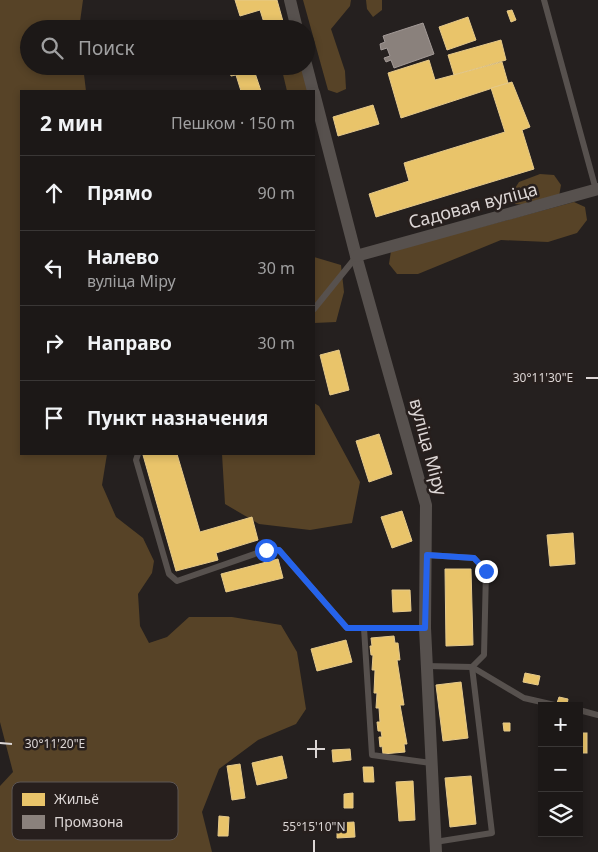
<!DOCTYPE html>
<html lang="ru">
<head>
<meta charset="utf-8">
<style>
	body { margin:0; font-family:"Noto Sans",sans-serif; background:#292524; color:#f1f3f6 }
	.controls { position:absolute; right:15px; bottom:15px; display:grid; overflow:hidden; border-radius:0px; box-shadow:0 2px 8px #0003 }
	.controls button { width:45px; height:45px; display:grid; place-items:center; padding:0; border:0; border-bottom:1px solid #3a3736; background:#1c1817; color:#f1f3f6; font:25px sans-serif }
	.stop { position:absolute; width:15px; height:15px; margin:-11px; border:4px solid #2563eb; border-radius:50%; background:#fff }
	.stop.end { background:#2563eb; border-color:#fff; box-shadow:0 1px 5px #0008 }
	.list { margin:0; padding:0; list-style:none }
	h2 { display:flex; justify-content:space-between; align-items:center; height:65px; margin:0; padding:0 20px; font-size:21px }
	h2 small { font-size:16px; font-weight:400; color:#a0a0a1 }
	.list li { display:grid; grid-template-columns:32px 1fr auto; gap:15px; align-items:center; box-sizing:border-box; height:75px; padding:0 20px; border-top:1px solid #3a3736 }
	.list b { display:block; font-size:19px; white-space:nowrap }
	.list p { margin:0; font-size:16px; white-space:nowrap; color:#a0a0a1 }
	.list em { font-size:16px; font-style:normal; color:#a0a0a1 }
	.icon { flex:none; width:28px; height:28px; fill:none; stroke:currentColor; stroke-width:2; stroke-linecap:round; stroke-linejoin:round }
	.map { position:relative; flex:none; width:598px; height:852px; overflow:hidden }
	.search { position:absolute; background:#1c1817; box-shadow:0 2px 8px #0003; left:20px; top:20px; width:295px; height:55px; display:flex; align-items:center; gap:12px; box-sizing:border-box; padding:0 18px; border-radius:28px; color:#a0a0a1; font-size:19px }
	.panel { position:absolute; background:#1c1817; box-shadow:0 2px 8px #0003; left:20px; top:90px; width:295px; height:365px; border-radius:0px }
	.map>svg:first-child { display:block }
	.forest { fill:#574327 }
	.homes { fill:#e9c46a; stroke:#e5c98a }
	.industry { fill:#8a817c; stroke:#a39a97 }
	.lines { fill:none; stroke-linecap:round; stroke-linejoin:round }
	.lane { stroke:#57514e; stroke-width:6 }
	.street { stroke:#57514e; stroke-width:12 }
	.route { stroke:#2563eb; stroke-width:6 }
	.ticks { fill:none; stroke:#dcd6d5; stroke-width:2 }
	.labels { text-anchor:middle; stroke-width:5; stroke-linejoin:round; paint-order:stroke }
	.street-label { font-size:18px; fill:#dcd6d5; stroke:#271f1d }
	.key { fill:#271f1d; stroke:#5d5654; stroke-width:1 }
	.key-label { font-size:14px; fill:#dcd6d5 }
	.ticks-label { font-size:12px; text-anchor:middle; fill:#dcd6d5; stroke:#271f1d; stroke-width:5; stroke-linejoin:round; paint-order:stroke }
</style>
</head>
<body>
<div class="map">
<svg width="598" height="852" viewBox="0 0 598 852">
	<rect width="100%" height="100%" fill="#25201f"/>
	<g class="forest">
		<path d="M0,0h83l-4,29h-50v37h54l3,25h-65v363h86l-5,31 14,32 27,21 11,23 -2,12 -14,21 2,32 9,17 18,-6 22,-20h43l49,8 16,27 9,57 -10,15 -38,16 -39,29 -17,43 10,40h-212v-66l13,-14 -13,-50z"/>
		<path d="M303,0h48l-1,6 -19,23 14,42 1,18 -9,4 -9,-3z"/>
		<path d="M366,0h16v10l-9,7 -6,-8z"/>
		<path d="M281,66h23l4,25h-21z"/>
		<path d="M540,174l14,1 7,10 -2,11 -33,9 -11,-1 -3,-11 7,-11z"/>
		<path d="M574,202l11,5 2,13 -10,13 -29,9 -47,-2 -83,34h-21l-8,-10 2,-13z"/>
		<path d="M314,257l27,8 3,27 -8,30 -22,1z"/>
		<path d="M314,403l5,3 41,76 -8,41 -42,7 -51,-6 -34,-20 -3,-50h92z"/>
	</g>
	<g class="homes">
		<path d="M235,0h42l7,25 -18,4 -6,-19 -20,6z"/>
		<path d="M512,10l4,10 -5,2 -4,-11z"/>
		<path d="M468,17l8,23 -29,10 -8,-23z"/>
		<path d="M501,40l5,20 -52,15 -6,-20z"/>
		<path d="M429,60l6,20 67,-18 6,21 -107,35 -13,-45z"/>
		<path d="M228,66h34l-8,4 7,21h-20l-5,-16 -5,1z"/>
		<path d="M512,82l18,45 -8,3 12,39 -158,48 -7,-23 40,-13 -5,-18 101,-31 -14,-44z"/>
		<path d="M373,105l6,19 -41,12 -5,-19z"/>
		<path d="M339,350l10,40 -19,5 -10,-40z"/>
		<path d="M379,434l13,40 -23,8 -13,-41z"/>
		<path d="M147,454h30l23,78 52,-15 6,23 -42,13 2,7 -42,11 -33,-116z"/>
		<path d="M402,511l10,30 -20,7 -11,-31z"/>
		<path d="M573,533l2,31 -25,2 -3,-31z"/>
		<path d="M278,559l5,19 -57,14 -5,-18z"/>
		<path d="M445,569h26l2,76 -27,1z"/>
		<path d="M392,590h18l1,21 -18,1z"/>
		<path d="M394,636l1,7h3l2,17h-3l7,45h-4l7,39h-3l1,8 -22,2 -1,-8 -2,1 -1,-10h3l-1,-6h-3l-1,-9h3l-1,-14h-3l1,-15h-3l1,-23h-3l1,-15h-2l-1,-9h2l-1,-8z"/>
		<path d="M346,640l6,22 -35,9 -6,-22z"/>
		<path d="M525,673l15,3 -2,9 -15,-3z"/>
		<path d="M461,682l7,56 -25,3 -7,-56z"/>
		<path d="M559,697l9,2 -1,6 -10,-2z"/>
		<path d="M503,723h7v8h-6z"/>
		<rect x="579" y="733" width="8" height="20"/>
		<path d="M350,749l1,11 -18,2 -1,-12z"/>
		<path d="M282,756l5,22 -30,7 -5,-22z"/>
		<path d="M240,764l5,34 -13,2 -5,-34z"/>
		<path d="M363,767h10l1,15h-10z"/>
		<path d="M471,776l5,48 -26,3 -5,-49z"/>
		<path d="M413,781l2,39 -16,1 -3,-39z"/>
		<path d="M353,793v15h-9v-14z"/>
		<path d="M219,816l10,1 -1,19h-10z"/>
		<path d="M354,822l1,15 -18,1v-15z"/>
	</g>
	<path class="industry" d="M423,23l11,31 -40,14 -3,-8 -5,2 -2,-4 6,-2 -3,-8 -6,2 -1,-6 5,-2 -2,-6z"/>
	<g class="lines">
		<g class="lane">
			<path d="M544,0l52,190"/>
			<path d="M314,309l42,-52"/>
			<path d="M138,454l-2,6 33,114 8,7 89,-31h13l68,78h78"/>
			<path d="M364,628l8,127 59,8"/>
			<path d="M426,666l46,1 12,-12 2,-84 -12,-13 -47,-3"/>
			<path d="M472,667l52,31 35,8"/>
			<path d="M579,710l19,5"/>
			<path d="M435,842l57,-9 -20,-166"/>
		</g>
		<g class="street">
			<path d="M290,0l7,29"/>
			<path d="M306,64l7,27"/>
			<path d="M314,93l42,163 70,249 -1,123 11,224"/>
			<path d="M356,256l242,-67"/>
		</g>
	</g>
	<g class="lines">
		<path class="route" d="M266,550h13l68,78h78l2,-73 47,3 12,13"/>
	</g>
	<path class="ticks" d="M586,378h12M0,743l12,1M307,749h18M316,758v-18M314,852v-12"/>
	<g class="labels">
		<g class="street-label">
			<text transform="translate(473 206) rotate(-15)" y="6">Садовая вуліца</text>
			<text transform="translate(428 447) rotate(75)" y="6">вуліца Міру</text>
		</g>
	</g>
	<rect x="12" y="782" width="166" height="58" rx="8" class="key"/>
	<rect x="22" y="793" width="23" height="13" fill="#e9c46a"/>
	<rect x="22" y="815" width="23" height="14" fill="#8a817c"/>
	<g class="key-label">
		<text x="54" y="804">Жильё</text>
		<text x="54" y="827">Промзона</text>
	</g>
	<g class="ticks-label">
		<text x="543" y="382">30°11'30"E</text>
		<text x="55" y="748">30°11'20"E</text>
		<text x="314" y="831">55°15'10"N</text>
	</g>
</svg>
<div class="controls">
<button>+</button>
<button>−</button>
<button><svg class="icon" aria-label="layers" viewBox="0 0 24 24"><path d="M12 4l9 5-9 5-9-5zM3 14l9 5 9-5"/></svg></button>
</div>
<div class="stop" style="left:266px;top:550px"></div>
<div class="stop end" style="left:486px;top:571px"></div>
<div class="search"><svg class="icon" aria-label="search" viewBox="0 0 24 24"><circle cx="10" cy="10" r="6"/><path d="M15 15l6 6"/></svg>Поиск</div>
<section class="panel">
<h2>2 мин<small>Пешком · 150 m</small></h2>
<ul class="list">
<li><svg class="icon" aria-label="ahead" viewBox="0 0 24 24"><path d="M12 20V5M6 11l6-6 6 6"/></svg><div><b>Прямо</b></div><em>90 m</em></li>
<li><svg class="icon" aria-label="left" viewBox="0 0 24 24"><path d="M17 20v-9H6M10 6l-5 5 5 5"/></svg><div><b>Налево</b><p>вуліца Міру</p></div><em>30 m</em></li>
<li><svg class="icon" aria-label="right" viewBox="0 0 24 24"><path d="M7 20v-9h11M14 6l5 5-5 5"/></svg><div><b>Направо</b></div><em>30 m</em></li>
<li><svg class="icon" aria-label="arrive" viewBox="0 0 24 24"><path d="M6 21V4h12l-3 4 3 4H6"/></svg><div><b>Пункт назначения</b></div></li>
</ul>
</section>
</div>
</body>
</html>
